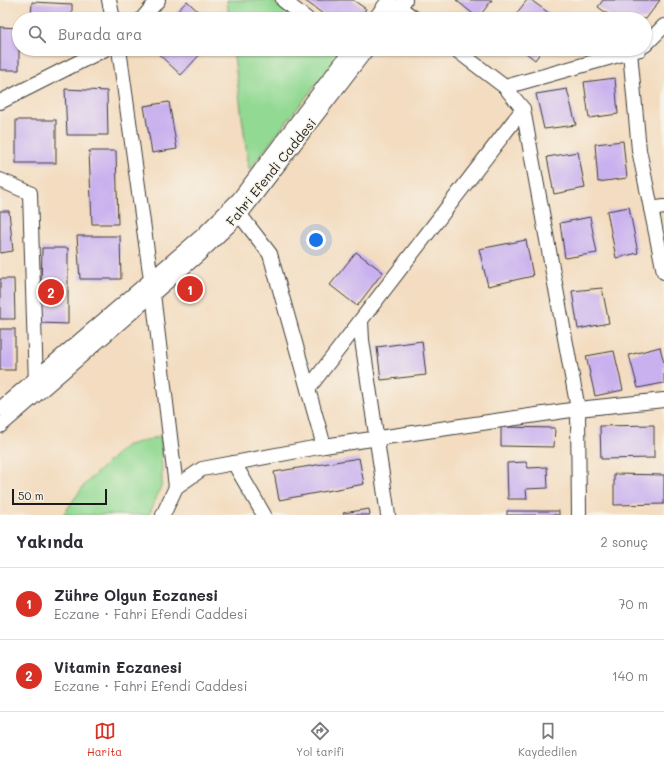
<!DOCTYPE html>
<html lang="tr">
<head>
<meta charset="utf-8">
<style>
	body { margin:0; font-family:Mali,sans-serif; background:#f2f2f3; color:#2b2b33 }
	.scale { position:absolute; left:12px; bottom:10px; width:95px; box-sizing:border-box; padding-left:4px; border:2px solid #1c1c1c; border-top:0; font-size:11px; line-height:14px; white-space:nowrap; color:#1c1c1c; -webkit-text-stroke:3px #f7f3e8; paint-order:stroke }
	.you { position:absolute; left:316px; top:240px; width:14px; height:14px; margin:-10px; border:3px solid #fff; border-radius:50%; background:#1a73e8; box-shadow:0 0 0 6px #1a73e833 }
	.badge { display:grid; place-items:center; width:26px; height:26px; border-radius:50%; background:#d93025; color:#fff; font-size:13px; font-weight:700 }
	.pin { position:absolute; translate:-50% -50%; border:2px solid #fff; box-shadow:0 1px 4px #0006 }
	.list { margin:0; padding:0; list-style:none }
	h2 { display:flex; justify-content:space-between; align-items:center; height:52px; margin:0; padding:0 16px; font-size:17px }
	h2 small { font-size:13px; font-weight:400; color:#7c7c81 }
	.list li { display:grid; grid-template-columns:26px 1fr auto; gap:12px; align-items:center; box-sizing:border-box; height:72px; padding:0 16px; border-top:1px solid #e1e1e2 }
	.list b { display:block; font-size:15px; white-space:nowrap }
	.list p { margin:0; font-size:13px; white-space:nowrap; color:#7c7c81 }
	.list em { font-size:13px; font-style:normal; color:#7c7c81 }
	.icon { flex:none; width:22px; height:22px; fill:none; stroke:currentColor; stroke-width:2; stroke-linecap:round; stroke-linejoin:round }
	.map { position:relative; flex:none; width:664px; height:515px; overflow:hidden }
	.search { position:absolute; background:#fff; box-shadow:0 1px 3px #0004; left:12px; right:12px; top:12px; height:44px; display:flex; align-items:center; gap:10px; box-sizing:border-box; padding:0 14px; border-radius:22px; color:#7c7c81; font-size:15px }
	.sheet { height:196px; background:#fff }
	nav { display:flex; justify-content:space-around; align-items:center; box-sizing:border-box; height:56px; border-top:1px solid #e1e1e2; background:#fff; font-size:11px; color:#7c7c81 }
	nav a { display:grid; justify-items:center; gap:2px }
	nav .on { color:#d93025 }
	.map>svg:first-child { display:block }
	.green { fill:#92d993; stroke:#577a58 }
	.building { fill:#c9b0ef }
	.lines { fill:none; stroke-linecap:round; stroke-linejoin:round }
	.minor-casing { stroke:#3c3934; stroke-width:16 }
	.minor { stroke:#fff; stroke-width:14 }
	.labels { text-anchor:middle; stroke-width:3; stroke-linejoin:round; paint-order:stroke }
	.street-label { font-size:13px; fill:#1c1c1c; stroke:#f7f3e8 }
</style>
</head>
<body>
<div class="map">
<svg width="664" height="515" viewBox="0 0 664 515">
	<rect width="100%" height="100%" fill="#f7f3e8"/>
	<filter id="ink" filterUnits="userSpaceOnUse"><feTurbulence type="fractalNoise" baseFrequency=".025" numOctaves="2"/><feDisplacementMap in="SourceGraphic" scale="8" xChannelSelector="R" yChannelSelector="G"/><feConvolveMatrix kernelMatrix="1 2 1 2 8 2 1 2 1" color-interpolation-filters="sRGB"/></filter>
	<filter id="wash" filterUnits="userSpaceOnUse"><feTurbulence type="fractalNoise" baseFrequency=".012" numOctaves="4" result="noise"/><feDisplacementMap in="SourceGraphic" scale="16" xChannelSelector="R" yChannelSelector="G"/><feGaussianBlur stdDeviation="0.9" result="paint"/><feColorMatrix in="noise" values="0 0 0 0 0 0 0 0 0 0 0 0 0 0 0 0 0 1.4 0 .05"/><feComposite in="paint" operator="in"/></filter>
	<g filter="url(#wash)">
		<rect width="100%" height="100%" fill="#f3dcbf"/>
		<g class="green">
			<path d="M227,0h44l24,19h-66z"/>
			<path d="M233,49h101l6,5 -91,116z"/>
			<path d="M161,436l1,48 -13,31h-86l22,-31 40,-38z"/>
		</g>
		<g id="blocks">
			<g class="building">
				<path d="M304,0h49l13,9 -8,10h-28z"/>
				<path d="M456,0h36l-14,18z"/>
				<path d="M527,0h4l26,19h-45z"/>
				<path d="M603,0h57l-14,19h-31l-17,-12z"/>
				<path d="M187,1l19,18h-36z"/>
				<path d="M32,2l40,2v15h-41z"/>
				<path d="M0,27l19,1v42h-19z"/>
				<path d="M153,49h52l-24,26z"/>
				<path d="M521,49h22l-8,11z"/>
				<path d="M615,78l3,36 -29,4 -5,-36z"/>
				<path d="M65,89l42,2 1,44h-41z"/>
				<path d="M567,89l9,36 -32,4 -8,-35z"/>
				<path d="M169,102l8,47 -25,4 -8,-47z"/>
				<rect x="16" y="120" width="40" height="43"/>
				<path d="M623,141l4,37 -29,4 -3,-38z"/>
				<path d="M89,151h27l2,73h-26z"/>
				<path d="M578,152l7,36 -31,6 -7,-37z"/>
				<path d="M629,207l9,46 -22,5 -9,-47z"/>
				<path d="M0,211h9l4,40 -13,2z"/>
				<path d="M590,217l7,36 -32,5 -5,-35z"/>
				<path d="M77,236h43l1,43h-41z"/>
				<path d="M526,240l7,36 -45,10 -9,-37z"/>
				<path d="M42,248h26v76l-28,-1z"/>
				<path d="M356,252l27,20 -26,34 -27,-21z"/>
				<path d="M0,279h14l1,40h-15z"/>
				<path d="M602,288l7,35 -31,6 -6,-38z"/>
				<rect x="0" y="329" width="15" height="41"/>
				<path d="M422,341l4,34 -45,5 -4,-33z"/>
				<path d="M660,347l4,16v20l-26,5 -9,-33z"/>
				<path d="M614,351l9,39 -28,6 -9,-40z"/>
				<path d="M654,425v33l-53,1 -1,-33z"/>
				<path d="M501,427l54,1 -1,19 -53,-1z"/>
				<path d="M359,458l5,26 -85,16 -5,-28z"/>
				<path d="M526,462l2,6 19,-1 1,21 -22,1 1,10h-19l-1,-36z"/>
				<path d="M614,474l50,1v29l-50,1z"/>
				<path d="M369,509l1,6h-26l-1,-2z"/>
				<rect x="507" y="511" width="52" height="4"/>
			</g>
		</g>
	</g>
	<g filter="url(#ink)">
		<use href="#blocks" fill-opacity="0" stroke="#3c3934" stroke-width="1"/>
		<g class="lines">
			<g class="minor-casing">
				<g id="minor">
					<path d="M109,0l4,19"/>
					<path d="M283,0l24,19"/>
					<path d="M399,7l16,12"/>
					<path d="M142,19l16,-19"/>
					<path d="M375,19l14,-19"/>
					<path d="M390,19l15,-19"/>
					<path d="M645,45l19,-19"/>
					<path d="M119,49l34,245 23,193"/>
					<path d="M455,49l50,38 18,22 55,300 1,106"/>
					<path d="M630,52l9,98 25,122"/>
					<path d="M505,87l135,-38"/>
					<path d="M0,102l105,-53"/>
					<path d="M0,180l30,13 6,191"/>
					<path d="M651,209l13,-2"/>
					<path d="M240,215l30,39 54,192"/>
					<path d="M361,321l1,19 26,175"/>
					<path d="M308,389l215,-280"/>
					<path d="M0,409l203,-174 36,-36 113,-150"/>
					<path d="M0,426l198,-171 42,-40 127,-166"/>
					<path d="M234,463l30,52"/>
					<path d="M163,515l13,-28 26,-18 122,-23 254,-37 86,-9"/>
				</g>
			</g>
			<use href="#minor" class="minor"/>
		</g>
	</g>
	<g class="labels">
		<g class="street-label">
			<text transform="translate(271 172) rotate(-51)" y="5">Fahri Efendi Caddesi</text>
		</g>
	</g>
</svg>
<div class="scale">50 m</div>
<div class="you"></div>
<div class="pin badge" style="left:190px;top:289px">1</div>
<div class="pin badge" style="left:51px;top:292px">2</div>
<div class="search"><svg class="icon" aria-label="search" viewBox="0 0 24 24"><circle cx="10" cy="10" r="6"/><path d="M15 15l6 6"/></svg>Burada ara</div>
</div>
<section class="sheet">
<h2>Yakında<small>2 sonuç</small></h2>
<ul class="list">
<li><span class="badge">1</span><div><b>Zühre Olgun Eczanesi</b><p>Eczane · Fahri Efendi Caddesi</p></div><em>70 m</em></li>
<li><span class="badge">2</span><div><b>Vitamin Eczanesi</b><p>Eczane · Fahri Efendi Caddesi</p></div><em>140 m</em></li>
</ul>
</section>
<nav>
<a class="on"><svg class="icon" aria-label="map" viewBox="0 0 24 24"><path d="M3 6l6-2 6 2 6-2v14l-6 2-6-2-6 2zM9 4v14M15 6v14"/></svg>Harita</a>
<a><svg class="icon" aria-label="directions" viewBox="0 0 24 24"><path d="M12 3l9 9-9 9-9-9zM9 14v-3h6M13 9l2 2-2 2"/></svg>Yol tarifi</a>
<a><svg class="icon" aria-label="saved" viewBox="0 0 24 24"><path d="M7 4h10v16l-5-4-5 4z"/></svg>Kaydedilen</a>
</nav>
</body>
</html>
